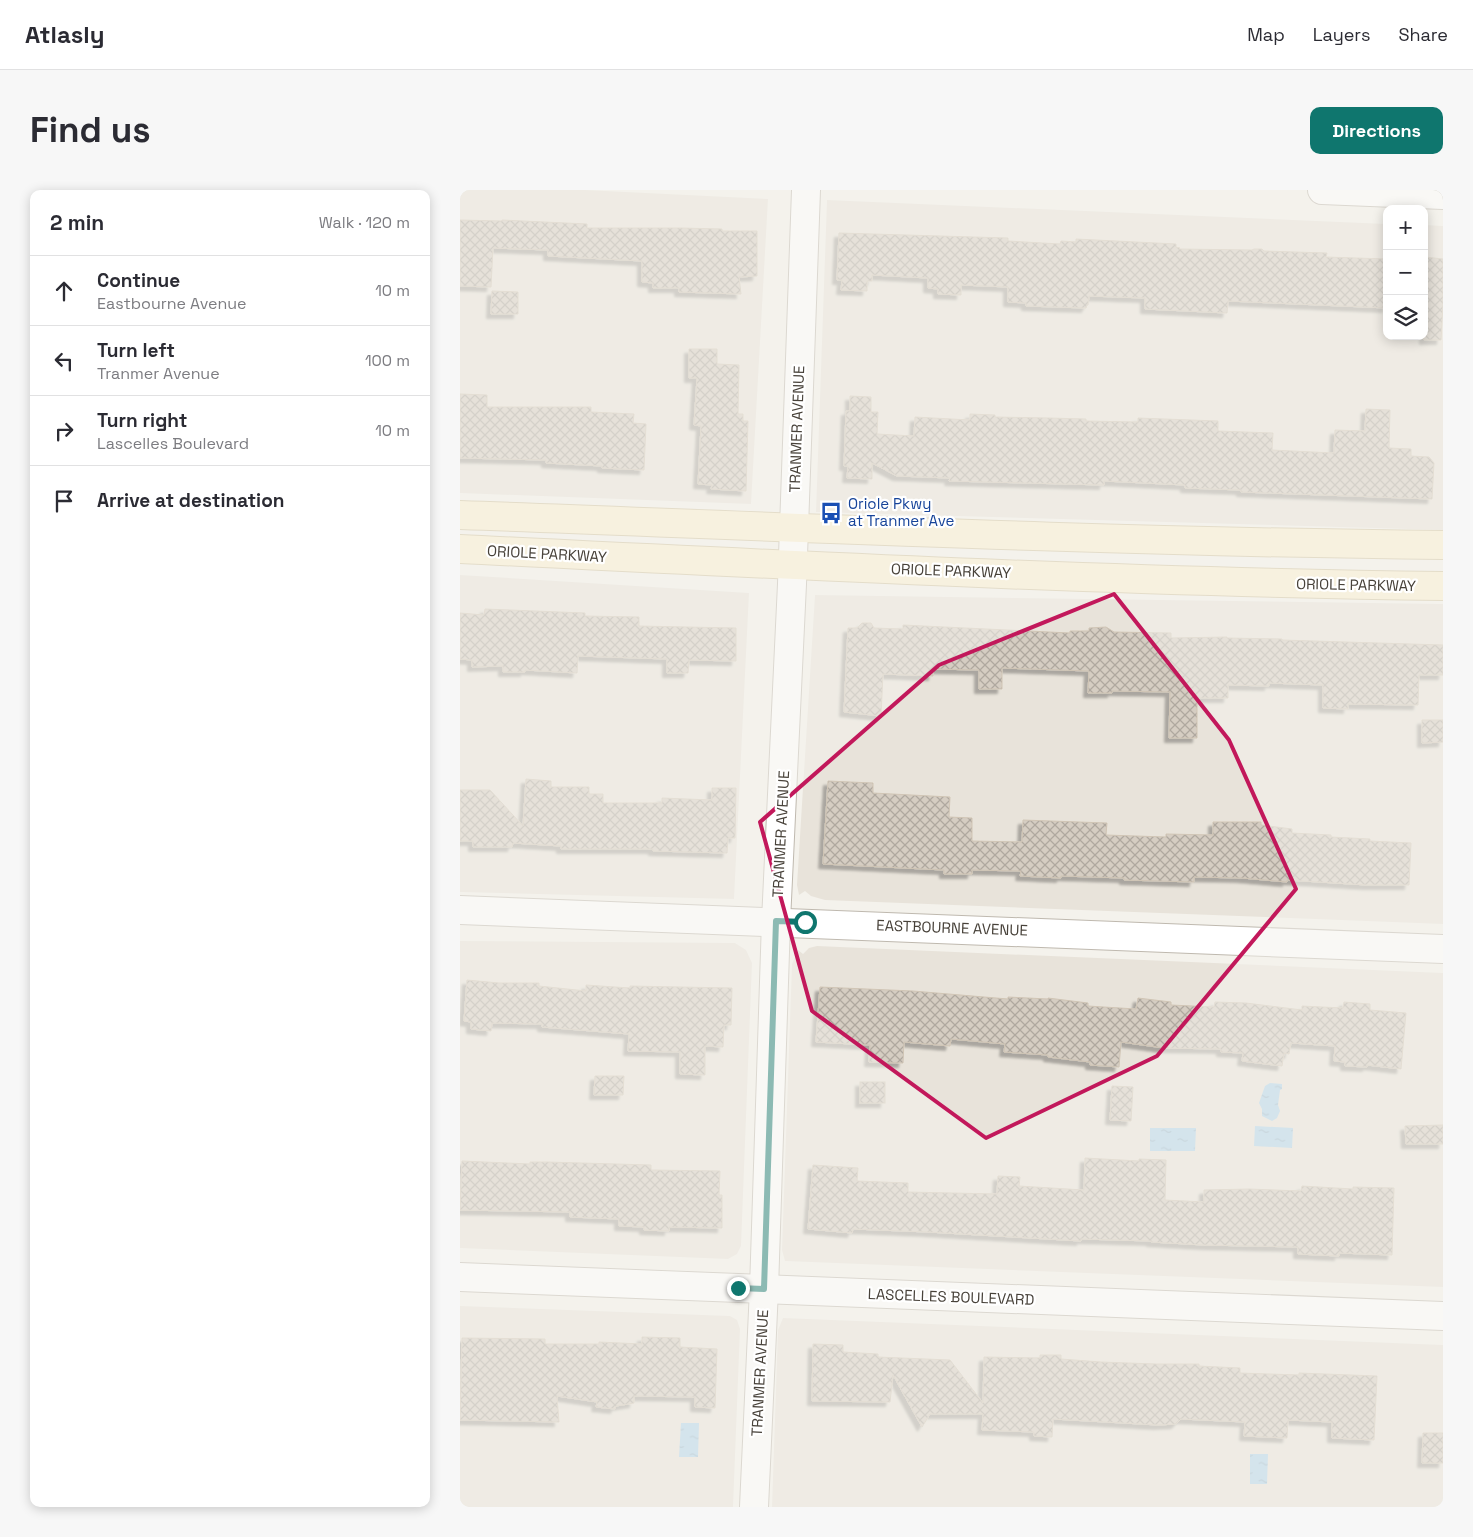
<!DOCTYPE html>
<html lang="en">
<head>
<meta charset="utf-8">
<style>
	body { margin:0; font-family:"Space Grotesk",sans-serif; background:#f7f7f7; color:#2b2b33 }
	.controls { position:absolute; right:15px; top:15px; display:grid; overflow:hidden; border-radius:10px; box-shadow:0 2px 12px #0003 }
	.controls button { width:45px; height:45px; display:grid; place-items:center; padding:0; border:0; border-bottom:1px solid #e1e1e2; background:#fff; color:#2b2b33; font:25px sans-serif }
	.stop { position:absolute; width:15px; height:15px; margin:-11px; border:4px solid #0f766e; border-radius:50%; background:#fff }
	.stop.end { background:#0f766e; border-color:#fff; box-shadow:0 1px 5px #0008 }
	.list { margin:0; padding:0; list-style:none }
	h2 { display:flex; justify-content:space-between; align-items:center; height:65px; margin:0; padding:0 20px; font-size:21px }
	h2 small { font-size:16px; font-weight:400; color:#7c7c81 }
	.list li { display:grid; grid-template-columns:32px 1fr auto; gap:15px; align-items:center; box-sizing:border-box; height:70px; padding:0 20px; border-top:1px solid #e1e1e2 }
	.list b { display:block; font-size:19px; white-space:nowrap }
	.list p { margin:0; font-size:16px; white-space:nowrap; color:#7c7c81 }
	.list em { font-size:16px; font-style:normal; color:#7c7c81 }
	.icon { flex:none; width:28px; height:28px; fill:none; stroke:currentColor; stroke-width:2; stroke-linecap:round; stroke-linejoin:round }
	.map { position:relative; flex:none; width:983px; height:1317px; overflow:hidden; border-radius:10px }
	header { display:flex; align-items:center; gap:30px; box-sizing:border-box; height:70px; padding:0 25px; background:#fff; border-bottom:1px solid #e1e1e2 }
	header strong { font-size:24px }
	nav { display:flex; gap:28px; margin-inline-start:auto; font-size:18px }
	.intro { display:flex; align-items:center; justify-content:space-between; box-sizing:border-box; height:120px; padding:0 30px }
	h1 { margin:0; font-size:35px }
	.button { padding:12px 22px; border-radius:10px; background:#0f766e; color:#fff; font-size:18px; font-weight:700 }
	main { display:flex; gap:30px; padding:0 30px }
	aside { flex:1; background:#fff; border-radius:10px; box-shadow:0 2px 12px #0003 }
	.map>svg:first-child { display:block }
	.residential { fill:#e8e3da }
	.water { fill:url(#water-ripples) }
	.building { fill:url(#building-cross-hatch); stroke:#d0c5b5; filter:url(#shadow) }
	.lines { fill:none; stroke-linecap:round; stroke-linejoin:round }
	.street-casing { stroke:#bfb9af; stroke-width:30 }
	.secondary-casing { stroke:#d0c39f; stroke-width:30 }
	.street { stroke:#fff; stroke-width:28 }
	.secondary { stroke:#fbefcf; stroke-width:28 }
	.route { stroke:#0f766e; stroke-width:6 }
	.marked { fill:none; stroke:#c2185b; stroke-width:4; stroke-linejoin:round }
	.labels { text-anchor:middle; stroke-width:4.5; stroke-linejoin:round; paint-order:stroke }
	.street-label { font-size:15px; fill:#48423a; stroke:#fff }
	.transit-label { font-size:15px; fill:#164399; stroke:#fff; text-anchor:start }
</style>
</head>
<body>
<header>
<strong>Atlasly</strong>
<nav><a>Map</a><a>Layers</a><a>Share</a></nav>
</header>
<div class="intro"><h1>Find us</h1><a class="button">Directions</a></div>
<main>
<aside>
<h2>2 min<small>Walk · 120 m</small></h2>
<ul class="list">
<li><svg class="icon" aria-label="ahead" viewBox="0 0 24 24"><path d="M12 20V5M6 11l6-6 6 6"/></svg><div><b>Continue</b><p>Eastbourne Avenue</p></div><em>10 m</em></li>
<li><svg class="icon" aria-label="left" viewBox="0 0 24 24"><path d="M17 20v-9H6M10 6l-5 5 5 5"/></svg><div><b>Turn left</b><p>Tranmer Avenue</p></div><em>100 m</em></li>
<li><svg class="icon" aria-label="right" viewBox="0 0 24 24"><path d="M7 20v-9h11M14 6l5 5-5 5"/></svg><div><b>Turn right</b><p>Lascelles Boulevard</p></div><em>10 m</em></li>
<li><svg class="icon" aria-label="arrive" viewBox="0 0 24 24"><path d="M6 21V4h12l-3 4 3 4H6"/></svg><div><b>Arrive at destination</b></div></li>
</ul>
</aside>
<div class="map">
<svg width="983" height="1317" viewBox="0 0 983 1317">
	<defs>
		<pattern id="water-ripples" width="26" height="14" patternUnits="userSpaceOnUse" patternTransform="scale(1.25)"><rect width="26" height="14" fill="#add3ec"/><path d="M2 4q2-2 4 0t4 0M15 11q2-2 4 0t4 0" fill="none" stroke="#96b6cb"/></pattern>
		<pattern id="building-cross-hatch" width="8" height="8" patternUnits="userSpaceOnUse" patternTransform="scale(1.25)"><rect width="8" height="8" fill="#d5cdc2"/><path d="M0 0l8 8M0 8l8-8" fill="none" stroke="#afa89f"/></pattern>
		<filter id="shadow"><feDropShadow dx="-4.5" dy="4.5" stdDeviation="1" flood-color="#0004"/></filter>
	</defs>
	<rect width="100%" height="100%" fill="#f4f2ec"/>
	<g class="residential">
		<path d="M0,0h125l183,9 -17,305 -291,-11z"/>
		<path d="M367,10l560,24v112h37v-111l19,1v304l-627,-18z"/>
		<path d="M0,385l289,18 -15,306 -274,-7z"/>
		<path d="M355,405l628,9v320l-618,-24 -14,-4 -6,-5 -6,4 -2,-10z"/>
		<path d="M0,751l275,2 11,7 6,13 -11,283 -4,8 -9,5 -268,-11z"/>
		<path d="M357,756l626,27v314l-658,-26 -3,-11 10,-286 6,-14 5,4 6,-6z"/>
		<path d="M0,1116l270,10 7,4 3,9 -7,178h-273z"/>
		<path d="M323,1128l660,27v162h-671l6,-177z"/>
	</g>
	<g class="water">
		<path d="M810,893l12,1v5l-2,1 -2,15 2,6 -3,7 -5,3 -10,-5v-7l-3,-6 6,-17z"/>
		<path d="M795,936l38,2 -1,20 -38,-2z"/>
		<path d="M690,938h46l-1,23h-45z"/>
		<path d="M221,1233h18l-1,34h-19z"/>
		<path d="M790,1264h18l-1,30h-17z"/>
	</g>
	<g class="building">
		<path d="M0,30l42,1v-1l85,4v4h94l41,1v2h35v45l-18,1 2,17 -62,-2v-4h-26v-5l-11,-1v-21l-94,-5v-6l-55,-2 -2,39 -31,-1z"/>
		<path d="M379,43l169,5v3l52,3 1,-3 15,1v-3l100,5v3l4,1 -1,1 73,1 2,-1h8l2,2 63,2 -1,4 61,2v49l-159,-7 -1,12 -82,-4v-11l-56,-2 -1,9h-1l-1,3 -60,-2v-3l-18,-1v-15l-47,-2v10l-23,-1v-5l-10,-1v-10l-56,-3v6h-5v10l-26,-1 1,-10h-5z"/>
		<path d="M965,67l18,2v44l-2,37h-17z"/>
		<path d="M32,101l26,1v22h-27z"/>
		<path d="M229,159h28v15l22,1 -1,49h5v7h5l-2,70 -35,-2 1,-4 -14,-1 3,-58 -7,-1 3,-47h-8z"/>
		<path d="M0,204l27,1v12h104v5l43,2 -1,9 13,1 -2,46 -42,-2v-2l-56,-3v-3l-86,-2z"/>
		<path d="M390,206l21,1v15h7l-1,22 37,2 1,-19 55,3v-6l25,1v2l54,1 37,1v2l52,1v-4l80,3v10l55,2 -1,17 62,3 1,-23 30,1 1,-22 24,1 -1,38 22,1v7l18,1 5,6 -2,36 -191,-7v-2l-56,-2v-3l-81,-4v4l-155,-4 1,-3 -53,-2 -25,-13v16l-25,-1 1,-12h-4l2,-55h4z"/>
		<path d="M25,419l100,4v3l54,1v9l97,2v33l-47,-1 -1,13h-21v-14l-89,-3 -1,17 -52,-3v2h-22v-6l-31,1v-7l-12,-1v-46l24,2z"/>
		<path d="M402,433h9l3,5 29,1v-4l167,8v-2h19v-3l17,-1 8,5 57,1v5l56,-1v1l55,1v1l161,5v30h-24l-1,30 -70,-1v5l-25,-1v-23l-54,-2v3l-41,-1v13h-31v40h-28l1,-46 -58,-1v2h-24l1,-22 -87,-3v21h-23v-19l-46,-1v7l-50,-2 -2,42 -37,-4 4,-84h9z"/>
		<path d="M962,530h21v22l-21,1z"/>
		<path d="M66,589l25,2v6h38v7h14v9h59v-5l50,2v-12h24l-1,50h-7l-1,15 -74,-2v-2h-92v-3l-48,-3 -1,4h-39v-6h-13v-51h30l33,36z"/>
		<path d="M368,591l45,2v10l77,4 -1,20 23,1v23l50,1 1,-22 84,3 -1,12 60,2v-3l47,1v-13h48v3l31,4v4l39,2v2l39,2v2l41,2 -2,42h-42l-80,-5v2l-45,-4 -48,-1v5l-70,-2v-2l-63,-2v2l-41,-2 1,-5 -49,-1v4h-28v-4l-121,-6z"/>
		<path d="M7,790l32,3h40v3l47,5v-6l44,3v-2l102,2 -1,37h-7l-1,22 -18,-1v29l-25,-1v-22l-52,-1 1,-17 -87,-7v-3l-50,-1 -1,8 -20,-2v-7l-7,-1z"/>
		<path d="M360,797l93,4 95,8v-2l40,2v-1l40,5v3l48,3 2,-11 33,4v3l43,2 1,-5 31,1 56,7v-4l41,2 1,-6 26,2v6l36,3 -5,56 -34,-4v2l-22,-1v-4l-11,-1 1,-15 -44,-3 -2,11 -5,-1 -2,13 -40,-5 1,-8 -22,-1v-3l-57,-1 -43,-6 -2,25 -29,-2v-3l-42,-5v-2l-44,-3 1,-8 -54,-5 -1,7 -46,-4 -1,21 -34,-1 1,-17 -54,-3z"/>
		<path d="M135,886h29l-1,19h-29z"/>
		<rect x="400" y="892" width="25" height="21"/>
		<path d="M652,896l21,1 -2,34 -21,-1z"/>
		<path d="M983,935v19h-37l-1,-18z"/>
		<path d="M625,968l54,3v-2l27,1 -1,40 39,2v-12l45,-1 52,2 1,-5 51,3v-2l41,1 -2,67 -53,-2v3l-41,-2v-7l-94,-2 -53,-3v-1l-70,-2v2l-153,-9 -75,-3 -1,4 -44,-4 5,-64 45,3 -1,13 51,2v9l89,2 1,-18 22,1 -1,9 65,4z"/>
		<path d="M2,971l68,3v-2h17l104,3v5l69,1 -1,24h3v33l-53,-1v4l-25,-1v-3l-25,-1v-7l-49,-2v-5l-110,-2z"/>
		<path d="M182,1147l38,1v9l37,2 -2,59 -20,-1v-10l-61,-1v7l-18,3 -1,3 -19,-2 1,-5 -40,-6 2,26 -99,-2 2,-82 83,1v5h54v-2l43,2z"/>
		<path d="M353,1154l30,1v7l35,2v3l72,3 33,43 1,-46 56,1v-3h21v4l40,3 55,2h43v2l41,2v5l59,2v-2l78,3 -3,64 -42,-2v-16l-44,-2 -1,18 -43,-2 1,-14 -64,-3 -5,5 -18,1 -105,-6 -1,18 -18,-1v-4l-52,-2 1,-16h-53l-8,13 -29,-52 -3,27 -78,-1z"/>
		<path d="M963,1243h20v30h-21z"/>
	</g>
	<g class="lines">
		<g class="street-casing">
			<g id="street">
				<path d="M862,0l121,5"/>
				<path d="M0,720l983,39"/>
				<path d="M0,1087l983,39"/>
				<path d="M294,1317l10,-218 12,-368 16,-337 14,-394"/>
			</g>
		</g>
		<g class="secondary-casing">
			<g id="secondary">
				<path d="M0,325c328,12 655,27 983,30"/>
				<path d="M0,359c327,16 655,33 983,37"/>
			</g>
		</g>
		<use href="#street" class="street"/>
		<use href="#secondary" class="secondary"/>
	</g>
	<g class="lines">
		<path class="route" d="M278,1098l26,1 12,-368 29,1"/>
	</g>
	<path d="M0 0H983V1317H0ZM654,404l115,146 67,149 -139,167 -171,82 -174,-127 -52,-189 179,-157z" fill="#f4f2ec" fill-opacity=".55" fill-rule="evenodd"/>
	<path class="marked" d="M654,404l115,146 67,149 -139,167 -171,82 -174,-127 -52,-189 179,-157z"/>
	<defs>
		<g id="bus-bare" transform="scale(1.725)"><path d="M-5-6H5V4H4V6H2V4H-2V6H-4V4H-5ZM-3.5-4V0h7V-4ZM-3.5 1.2v1.5H-2V1.2ZM2 1.2v1.5H3.5V1.2Z" fill="#1a4fb4" stroke="#fff" stroke-width="2.5" paint-order="stroke"/></g>
	</defs>
	<g fill-rule="evenodd">
		<use href="#bus-bare" x="371" y="323"/>
	</g>
	<g class="labels">
		<g class="street-label">
			<text transform="translate(337 239) rotate(-88)" y="5">TRANMER AVENUE</text>
			<text transform="translate(87 364) rotate(3)" y="5">ORIOLE PARKWAY</text>
			<text transform="translate(491 381) rotate(2)" y="5">ORIOLE PARKWAY</text>
			<text transform="translate(896 395) rotate(1)" y="5">ORIOLE PARKWAY</text>
			<text transform="translate(321 644) rotate(-87)" y="5">TRANMER AVENUE</text>
			<text transform="translate(492 738) rotate(2)" y="5">EASTBOURNE AVENUE</text>
			<text transform="translate(491 1107) rotate(2)" y="5">LASCELLES BOULEVARD</text>
			<text transform="translate(300 1183) rotate(-87)" y="5">TRANMER AVENUE</text>
		</g>
		<g class="transit-label">
			<text x="388" y="319">Oriole Pkwy<tspan x="388" dy="17">at Tranmer Ave</tspan></text>
		</g>
	</g>
</svg>
<div class="controls">
<button>+</button>
<button>−</button>
<button><svg class="icon" aria-label="layers" viewBox="0 0 24 24"><path d="M12 4l9 5-9 5-9-5zM3 14l9 5 9-5"/></svg></button>
</div>
<div class="stop" style="left:345px;top:732px"></div>
<div class="stop end" style="left:278px;top:1098px"></div>
</div>
</main>
</body>
</html>
